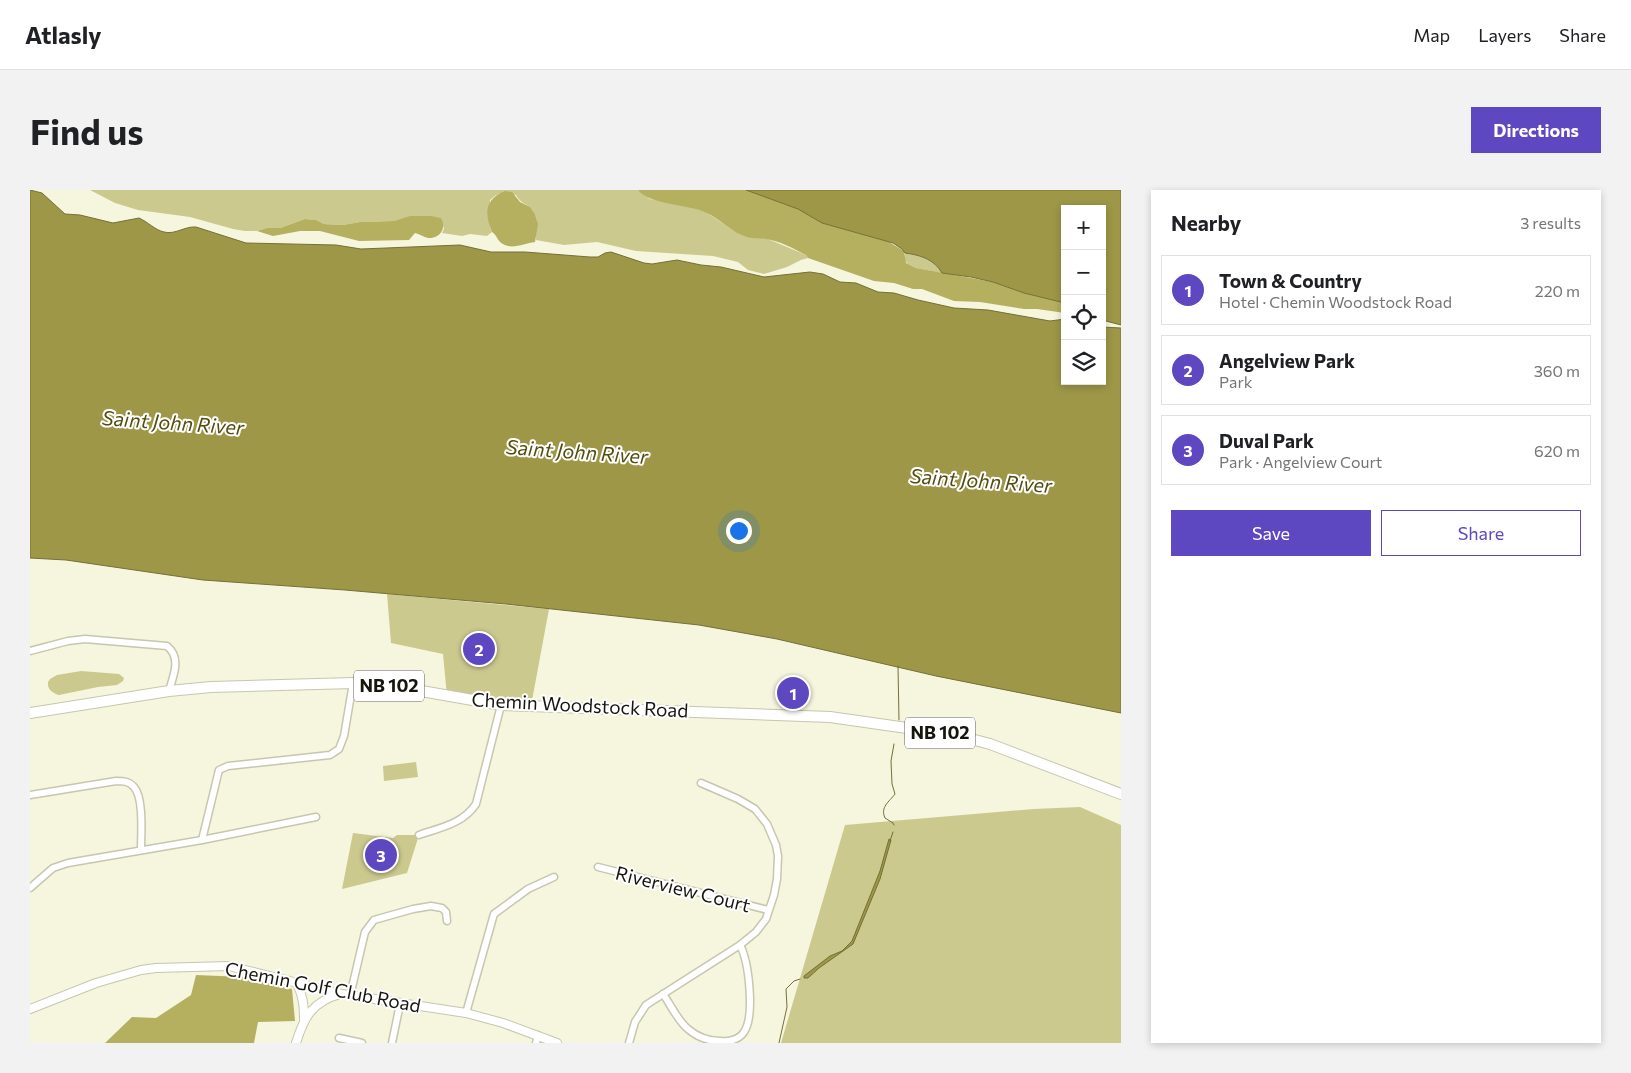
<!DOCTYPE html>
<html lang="en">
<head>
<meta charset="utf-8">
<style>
	body { margin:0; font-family:Commissioner,sans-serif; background:#f2f2f2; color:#202124 }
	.controls { position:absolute; right:15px; top:15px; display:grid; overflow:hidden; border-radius:0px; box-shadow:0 2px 8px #0003 }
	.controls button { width:45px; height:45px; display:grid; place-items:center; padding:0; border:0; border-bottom:1px solid #e0e0e0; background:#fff; color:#202124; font:25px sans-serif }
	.you { position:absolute; left:708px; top:340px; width:18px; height:18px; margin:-12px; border:4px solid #fff; border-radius:50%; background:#1a73e8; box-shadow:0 0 0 8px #1a73e833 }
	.badge { display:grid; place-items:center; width:32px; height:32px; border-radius:50%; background:#5d48c1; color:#fff; font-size:16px; font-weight:700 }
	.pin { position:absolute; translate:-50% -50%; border:2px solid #fff; box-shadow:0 1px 5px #0006 }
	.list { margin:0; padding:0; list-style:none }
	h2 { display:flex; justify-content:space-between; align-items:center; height:65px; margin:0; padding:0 20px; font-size:21px }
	h2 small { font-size:16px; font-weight:400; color:#757577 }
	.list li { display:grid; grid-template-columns:32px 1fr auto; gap:15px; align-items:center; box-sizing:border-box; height:70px; margin:0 10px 10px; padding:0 10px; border:1px solid #e0e0e0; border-radius:0px }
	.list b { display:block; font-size:19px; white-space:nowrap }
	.list p { margin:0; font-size:16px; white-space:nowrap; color:#757577 }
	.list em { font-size:16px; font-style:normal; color:#757577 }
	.actions { display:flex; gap:10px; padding:15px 20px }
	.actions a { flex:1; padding:11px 0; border:1px solid #5d48c1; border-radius:0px; text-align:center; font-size:18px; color:#5d48c1 }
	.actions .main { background:#5d48c1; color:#fff }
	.icon { flex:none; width:28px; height:28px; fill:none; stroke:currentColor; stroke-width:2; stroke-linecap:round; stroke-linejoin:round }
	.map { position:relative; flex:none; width:1091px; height:853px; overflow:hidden; border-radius:0px }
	header { display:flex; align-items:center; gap:30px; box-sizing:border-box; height:70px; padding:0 25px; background:#fff; border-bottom:1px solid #e0e0e0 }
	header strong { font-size:24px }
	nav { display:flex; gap:28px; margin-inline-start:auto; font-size:18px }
	.intro { display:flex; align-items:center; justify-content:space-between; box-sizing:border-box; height:120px; padding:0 30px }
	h1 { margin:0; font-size:35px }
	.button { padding:12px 22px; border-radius:0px; background:#5d48c1; color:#fff; font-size:18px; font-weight:700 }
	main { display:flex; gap:30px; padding:0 30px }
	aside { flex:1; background:#fff; border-radius:0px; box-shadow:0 2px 8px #0003 }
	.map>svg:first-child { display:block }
	.green { fill:#ccc98f }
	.forest { fill:#b5b060 }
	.water { fill:#9d9747; stroke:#747036 }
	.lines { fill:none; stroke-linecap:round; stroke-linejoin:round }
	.stream { stroke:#747036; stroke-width:1 }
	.minor-casing { stroke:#c7c6b0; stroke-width:9 }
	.tertiary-casing { stroke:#c7c6b0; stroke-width:10 }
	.primary-casing { stroke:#c7c6b0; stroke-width:12 }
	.minor { stroke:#fff; stroke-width:6 }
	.tertiary { stroke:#fff; stroke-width:8 }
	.primary { stroke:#fff; stroke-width:10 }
	.labels { text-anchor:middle; stroke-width:4; stroke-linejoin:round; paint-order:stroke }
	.shield { fill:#fff; stroke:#5c5b56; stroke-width:1 }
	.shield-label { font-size:18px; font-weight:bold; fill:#16150e }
	.street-label { font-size:19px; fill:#16150e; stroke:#fff }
	.water-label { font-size:20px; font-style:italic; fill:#524e10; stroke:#fff }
</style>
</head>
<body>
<header>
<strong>Atlasly</strong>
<nav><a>Map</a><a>Layers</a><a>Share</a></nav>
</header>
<div class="intro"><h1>Find us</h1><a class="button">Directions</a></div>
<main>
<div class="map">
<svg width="1091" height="853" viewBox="0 0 1091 853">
	<rect width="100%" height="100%" fill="#f6f5de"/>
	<g class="green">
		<path d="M60,0h548l12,9 30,5 26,8 28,19 34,8 38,16 2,3 -7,2 -14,7 -23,7 -16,-4 -10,-8 -25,-6 -77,-5 -39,-9 -33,3 -28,-5c-1,-11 5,-21 -5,-31 -5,-6 -10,-5 -15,-14 -13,-2 -16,-4 -26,5v27l2,5 -5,4 -17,-2 -8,2 -20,-3 2,-4 -3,-11 -24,-2 -23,5 -34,1 -17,3 -19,-1 -8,-4 -11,-1 -25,9h-13l-10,3h-12l-12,-2 -43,-12 -52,-7 -23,-7z"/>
		<path d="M875,63c15,2 29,6 37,20l-26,-5 -8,-4 -3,-3z"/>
		<path d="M357,404l162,15 -18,97 -84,-10 -4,-42 -52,-11z"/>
		<path d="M51,481l38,3 5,4 -1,3 -6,4 -19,2 -39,8c-7,-2 -12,-6 -11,-13l2,-3 7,-4z"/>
		<path d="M386,572l2,15 -34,4 -1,-15z"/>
		<path d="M1050,617l41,18v218h-340l64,-218 189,-16z"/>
		<path d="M323,643l40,5 4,-3h22l-12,38 -65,16z"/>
	</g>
	<g class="forest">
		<path d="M608,0h108l52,19 24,14 67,19 15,9 2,12 10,5 77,14 31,11 41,10v10l-28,-4h-13l-44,-7 -26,-1 -32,-12h-9l-19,-6 -20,-2 -66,-23 -2,-3c-12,-6 -26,-14 -40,-16 -6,-1 -13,0 -19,-2 -16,-5 -26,-17 -40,-24 -19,-9 -57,-8 -69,-23z"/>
		<path d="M475,1l7,1 8,10 10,5 5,7 3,10 -3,18c-10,1 -23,8 -32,2 -6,-3 -6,-9 -11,-12 -8,-19 -7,-33 13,-41z"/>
		<path d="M380,26h21l10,2c6,10 -1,21 -13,20 -4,-1 -9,-4 -13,-5l-6,7 -50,1 -39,-10h-20l-27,5 -16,-5 10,-3h13l25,-9 11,1 8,4 19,1 17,-3 34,-1z"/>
		<path d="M166,785l48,2 48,12 3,32 -37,1 -4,21h-149l27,-26 24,1 35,-23z"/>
	</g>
	<g class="water">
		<path d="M0,0l12,3 23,21 15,1 33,8 26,-5c9,4 16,12 25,14 11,3 21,-6 32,-5l50,16 90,2 25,4 99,-4 31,7h34l65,5h8l7,-4 6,-1 33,11 8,1 25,-4 24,5 20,2 43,10 46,-5 13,2 17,8 16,1 22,9 16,1 24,7 36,8 34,2 62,11 15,-2v62h37v-54l19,1v385l-185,-37 -159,-37 -78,-14 -193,-21 -161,-14 -142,-10 -137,-20 -36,-2z"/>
		<path d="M716,0h375v135l-19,-5v-111h-37v94l-41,-10 -31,-11 -22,-5 -29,-4c-8,-14 -22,-18 -37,-20l-3,-4 -9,-6 -71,-20 -24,-14z"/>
		<path d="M859,649l2,1 -11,39 -27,65 -34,24 -11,10h-4v-2l26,-20 12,-5 10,-10 28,-70z"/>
	</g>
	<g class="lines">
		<g class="stream">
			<path d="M868,476l1,54"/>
			<path d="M864,635l-1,-2 -8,-5c-5,-11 4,-16 10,-24l-3,-10 -1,-23 3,-17"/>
			<path d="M860,651l3,-9"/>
			<path d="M749,853l8,-36 -1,-18 8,-8 6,-2"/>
		</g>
		<g class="minor-casing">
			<g id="minor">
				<path d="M0,461l38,-10 17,-2 82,7c15,12 6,30 2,45"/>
				<path d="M0,605l86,-14c7,0 13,0 18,6 10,11 7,47 7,63"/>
				<path d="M389,645c20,-7 44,-11 57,-31l25,-99"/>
				<path d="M172,650l17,-70 9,-4 102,-11 9,-6 5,-13 9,-53"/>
				<path d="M568,677l170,43"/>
				<path d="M0,698l23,-20 15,-5 134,-23 114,-23"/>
				<path d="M633,804c8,11 14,26 25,35 8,7 20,12 32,12 8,1 19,-1 24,-9 11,-16 5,-70 -4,-87"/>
				<path d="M320,806l15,-64 9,-12 39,-11 18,-3 11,2 4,4 1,9"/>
				<path d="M436,823l28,-99 34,-25 26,-12"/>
				<path d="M309,848l23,5"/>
				<path d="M362,853l8,-39"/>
				<path d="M506,853l2,-8"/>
				<path d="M599,853l6,-21 11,-17 94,-60 16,-13 10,-13 8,-24 3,-16 1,-23 -2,-11 -9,-21 -12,-15 -17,-10 -37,-16"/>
			</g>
		</g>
		<g class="tertiary-casing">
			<g id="tertiary">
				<path d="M266,792c7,13 8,23 8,37"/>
				<path d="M0,819l66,-26 45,-13 15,-2 73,-2 113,28 124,19 37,10 54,20"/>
				<path d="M266,853c8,-26 16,-41 44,-49"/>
			</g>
		</g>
		<g class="primary-casing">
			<path id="primary" d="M0,523l139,-22 42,-4 142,-4 40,3 108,19 329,12 126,18 34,9 131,50"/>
		</g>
		<use href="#minor" class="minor"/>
		<use href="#tertiary" class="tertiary"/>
		<use href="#primary" class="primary"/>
	</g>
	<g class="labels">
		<g class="shield">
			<rect x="324" y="480.5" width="70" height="31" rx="4"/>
			<rect x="875" y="527.5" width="70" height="31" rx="4"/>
		</g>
		<g class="shield-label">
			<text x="359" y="502">NB 102</text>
			<text x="910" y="549">NB 102</text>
		</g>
		<g class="street-label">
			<text transform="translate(550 515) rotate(3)" y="7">Chemin Woodstock Road</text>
			<text transform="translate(653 699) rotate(14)" y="7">Riverview Court</text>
			<text transform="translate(293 797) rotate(11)" y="7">Chemin Golf Club Road</text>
		</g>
		<g class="water-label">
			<text transform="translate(143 233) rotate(4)" y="7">Saint John River</text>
			<text transform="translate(547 262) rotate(4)" y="7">Saint John River</text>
			<text transform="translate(951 291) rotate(4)" y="7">Saint John River</text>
		</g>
	</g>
</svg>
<div class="controls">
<button>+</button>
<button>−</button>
<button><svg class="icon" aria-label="locate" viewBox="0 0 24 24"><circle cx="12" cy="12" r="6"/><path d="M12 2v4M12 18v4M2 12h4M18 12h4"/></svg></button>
<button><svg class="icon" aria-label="layers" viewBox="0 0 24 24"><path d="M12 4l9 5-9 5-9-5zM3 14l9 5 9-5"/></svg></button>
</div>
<div class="you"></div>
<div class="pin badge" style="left:763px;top:503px">1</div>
<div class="pin badge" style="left:449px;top:459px">2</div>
<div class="pin badge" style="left:351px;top:665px">3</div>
</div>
<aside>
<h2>Nearby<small>3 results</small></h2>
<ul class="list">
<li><span class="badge">1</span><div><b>Town &amp; Country</b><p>Hotel · Chemin Woodstock Road</p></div><em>220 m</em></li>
<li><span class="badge">2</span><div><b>Angelview Park</b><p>Park</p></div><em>360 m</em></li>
<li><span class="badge">3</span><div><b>Duval Park</b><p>Park · Angelview Court</p></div><em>620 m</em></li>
</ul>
<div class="actions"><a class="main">Save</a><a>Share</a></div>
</aside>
</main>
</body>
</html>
